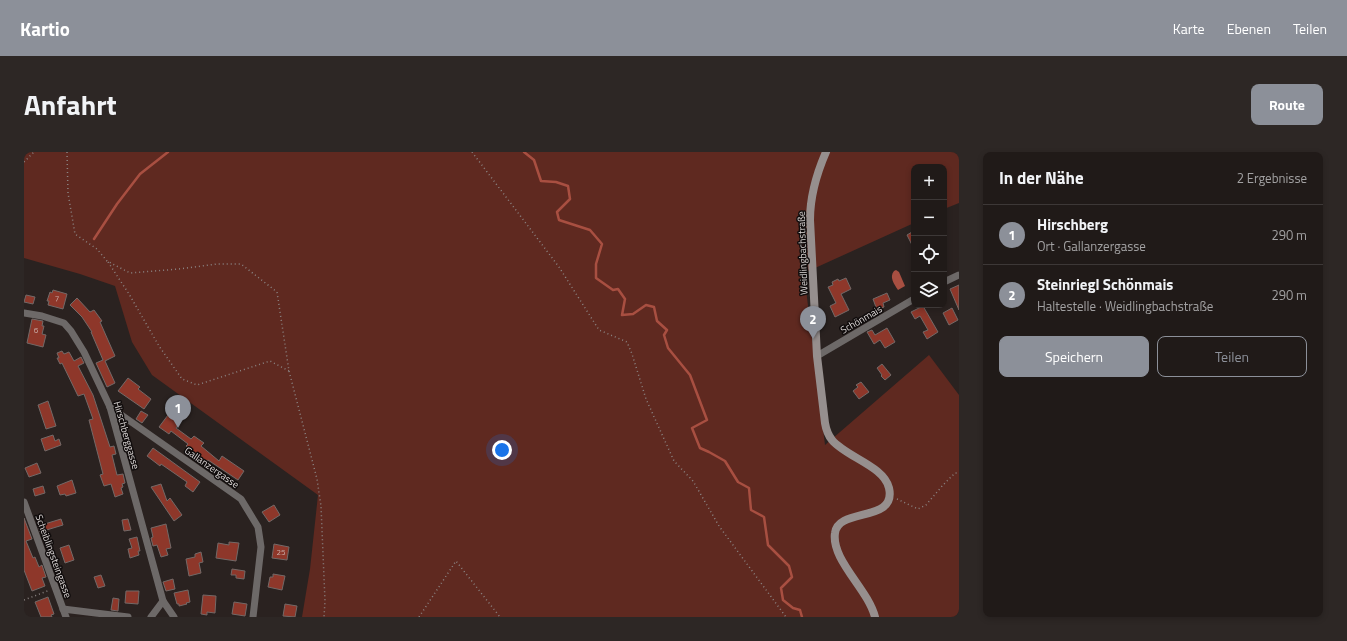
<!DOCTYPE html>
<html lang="de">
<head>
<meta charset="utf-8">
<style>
	body { margin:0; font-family:"Titillium Web",sans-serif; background:#2d2725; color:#f1f3f6 }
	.controls { position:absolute; right:12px; top:12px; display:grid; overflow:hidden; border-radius:8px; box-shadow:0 2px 6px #0003 }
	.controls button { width:36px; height:36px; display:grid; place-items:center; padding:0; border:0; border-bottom:1px solid #3d3837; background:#201a18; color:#f1f3f6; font:20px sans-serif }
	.you { position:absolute; left:478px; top:298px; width:14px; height:14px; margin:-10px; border:3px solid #fff; border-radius:50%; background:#1a73e8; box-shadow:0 0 0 6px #1a73e833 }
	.badge { display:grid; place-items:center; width:26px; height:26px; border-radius:50%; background:#8c9099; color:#fff; font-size:13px; font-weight:700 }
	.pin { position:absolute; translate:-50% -33px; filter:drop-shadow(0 1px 2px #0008) }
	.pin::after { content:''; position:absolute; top:21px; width:14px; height:12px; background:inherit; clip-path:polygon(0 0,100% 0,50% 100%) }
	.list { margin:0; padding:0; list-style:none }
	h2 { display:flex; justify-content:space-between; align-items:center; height:52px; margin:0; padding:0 16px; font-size:17px }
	h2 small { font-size:13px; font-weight:400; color:#a2a1a2 }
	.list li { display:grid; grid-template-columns:26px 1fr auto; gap:12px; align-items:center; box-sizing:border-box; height:60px; padding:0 16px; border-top:1px solid #3d3837 }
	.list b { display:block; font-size:15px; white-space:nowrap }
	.list p { margin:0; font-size:13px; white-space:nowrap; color:#a2a1a2 }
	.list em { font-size:13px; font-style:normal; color:#a2a1a2 }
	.actions { display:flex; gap:8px; padding:12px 16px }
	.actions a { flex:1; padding:9px 0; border:1px solid #8c9099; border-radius:8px; text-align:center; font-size:14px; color:#8c9099 }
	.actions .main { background:#8c9099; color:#fff }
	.icon { flex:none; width:22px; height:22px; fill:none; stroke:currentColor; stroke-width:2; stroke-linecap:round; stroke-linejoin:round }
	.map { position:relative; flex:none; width:935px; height:465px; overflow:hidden; border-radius:8px }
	header { display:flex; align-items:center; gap:24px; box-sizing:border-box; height:56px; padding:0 20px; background:#8c9099; color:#fff }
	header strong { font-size:19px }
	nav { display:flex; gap:22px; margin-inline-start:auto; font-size:14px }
	.intro { display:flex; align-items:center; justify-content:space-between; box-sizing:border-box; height:96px; padding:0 24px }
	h1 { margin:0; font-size:28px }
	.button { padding:10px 18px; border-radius:8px; background:#8c9099; color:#fff; font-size:14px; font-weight:700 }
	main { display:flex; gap:24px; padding:0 24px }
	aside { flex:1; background:#201a18; border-radius:8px; box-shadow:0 2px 6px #0003 }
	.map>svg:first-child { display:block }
	.green { fill:#5f2920 }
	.water { fill:#a84f41 }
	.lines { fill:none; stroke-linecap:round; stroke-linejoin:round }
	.stream { stroke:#a84f41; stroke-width:2.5 }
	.building { fill:#8e372a; stroke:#736967 }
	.path { stroke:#8b8483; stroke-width:1.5; stroke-dasharray:1 3; stroke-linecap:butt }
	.street { stroke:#6d6968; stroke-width:7 }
	.secondary { stroke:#968f8e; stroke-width:8 }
	.labels { text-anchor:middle; stroke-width:3; stroke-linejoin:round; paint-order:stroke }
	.number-label { font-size:8px; fill:#cbb1ad }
	.street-label { font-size:10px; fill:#dfdad9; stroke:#100c0c }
</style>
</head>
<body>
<header>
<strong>Kartio</strong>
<nav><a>Karte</a><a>Ebenen</a><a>Teilen</a></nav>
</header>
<div class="intro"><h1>Anfahrt</h1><a class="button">Route</a></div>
<main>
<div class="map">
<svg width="935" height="465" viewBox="0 0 935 465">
	<rect width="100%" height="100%" fill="#2a2220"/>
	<path class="green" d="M0,0h935v51l-15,6v-42h-30v56l-110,50 21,172 104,-90 30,40v222h-657l8,-48 8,-74 -166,-120 -20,-33 -17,-56 -35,-12 -56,-16z"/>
	<path class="water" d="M872,118l3,2 6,14 -7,4c-4,-6 -9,-13 -4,-19z"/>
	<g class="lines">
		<g class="stream">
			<path d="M500,0l10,8 7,21 15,1 12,4 2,13 -13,13 2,8 31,10 12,14 -6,20v14l17,12 5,-1 7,10 -3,16 11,-1 13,-9 8,2 3,14 10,9 -3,5 4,13 22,27 17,45 -15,8 8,20 9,4 16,9 13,21 11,6 2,22 13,7 4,28 21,21 3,11 -11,11 2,12 10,8 7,2 2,7"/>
			<path d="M70,87l23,-35 23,-30 28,-22"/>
		</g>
	</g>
	<g class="building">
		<path d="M888,80l2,3v14l-7,-14z"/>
		<path d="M822,126l5,11 -10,5 8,16 -14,7 -5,-11 6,-3 -8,-16 5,-2 -1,-3 6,-3 1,2z"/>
		<path d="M935,133v25l-9,-21z"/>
		<path d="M29,138l14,4 -4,15 -15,-4 1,-4h-2l3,-9 2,1z"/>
		<path d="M863,141l3,7 -7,3 1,4 -7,3 -4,-11z"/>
		<path d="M2,143l9,2 -2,7 -9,-2z"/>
		<path d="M53,146l13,14 4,-2 8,11 -2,1 15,34 -10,5 10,22 -8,4 -11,-24 7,-3 -12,-28h1l-10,-15 -12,-12z"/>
		<path d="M899,154l15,26 -11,7 -4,-7 5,-2 -8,-14 -5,3 -4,-7z"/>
		<path d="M928,156l6,12 -9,5 -6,-12z"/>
		<path d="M8,167l11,2 -1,5h2l-2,8 4,1 -3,12 -16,-4z"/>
		<path d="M863,176l8,14 -10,6 -5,-8 -6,4 -7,-12 5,-2 3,5z"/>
		<path d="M38,199l2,3 5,-2 5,9 7,-4 3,6 -6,3 15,29 17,52 4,-1 2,8 -4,1 5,20 6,-1 2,9 -3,1 1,3 -2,1 2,6 -8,3 -4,-13 -7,2 -4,-11 3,-1 -14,-54 4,-1 -9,-25 -6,2 -16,-33 -2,1 -3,-6h2l-2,-5z"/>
		<path d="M858,212l9,11 -6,5 -4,-4 1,-1 -5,-7z"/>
		<path d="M104,226l12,9 -2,2 13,10 -7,10 -26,-18z"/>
		<path d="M837,230l8,10 -10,7 -6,-8 5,-4 -2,-2z"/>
		<path d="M24,249l8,25 -10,3 -8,-24z"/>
		<path d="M117,259l7,4 -6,8 -6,-4z"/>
		<path d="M144,263l5,4 3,-4 6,5 -6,8 15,11 3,-3 10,7 -3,3 18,15 3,-5 22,15 -6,9 -30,-20 -1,2 -21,-16 2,-2 -17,-13 -2,3 -10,-7z"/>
		<path d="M29,283l2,6 4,-2 2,6 -16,6 -4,-12z"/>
		<path d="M129,296l47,34 -7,10 -8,-6 2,-4 -26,-18 -1,2 -13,-10z"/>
		<path d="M13,311l4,10 -12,4 -4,-9z"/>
		<path d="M48,328l4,13 -10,3 -1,-2 -5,1 -3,-9z"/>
		<path d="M137,332l6,17 3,-3 12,17 -8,6 -23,-34z"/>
		<path d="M19,334l2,7 -10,3 -2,-7z"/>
		<path d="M250,353l6,10 -11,7 -7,-10z"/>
		<path d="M0,366l8,21 -6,2 7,17 2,-1 4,10 3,-2 4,12 -4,1 3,8 -13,5 -8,-21z"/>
		<path d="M37,367l2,6 -23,7 -2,-6z"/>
		<path d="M104,367l3,11 -7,1 -2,-11z"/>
		<path d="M142,372l5,24 -5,1 2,6 -7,2 -4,-12 -4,1 -2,-8 2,-1 -2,-9z"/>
		<path d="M113,385l3,14h-2l1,4 -9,3 -2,-9 4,-1 -3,-9z"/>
		<path d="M205,390l10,1 -3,18 -20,-3 2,-15 11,2z"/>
		<path d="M250,392l15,3 -2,13 -15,-2z"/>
		<path d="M45,393l5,15 -9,3 -5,-15z"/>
		<path d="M177,400l2,10 -4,1 2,10 -12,3 -3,-17 9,-2v-3z"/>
		<path d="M208,417l13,2 -1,8 -8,-1v-3h-5z"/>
		<path d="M249,422l12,2 -3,14 -14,-3 2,-10h3z"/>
		<path d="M77,423l4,11 -7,2 -4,-11z"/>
		<path d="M149,427l2,10 -9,2 -3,-9z"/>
		<path d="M164,438l2,12 -4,1 1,1 -8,2v-2h-2l-3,-11z"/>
		<path d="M102,439h13l-1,13 -13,-1z"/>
		<path d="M179,443l13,1 -1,17 -8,-1v3l-6,-1z"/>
		<path d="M24,445l6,17 -3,1 1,2h-11l-6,-15z"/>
		<path d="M89,446l6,1 -1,12 -7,-1z"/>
		<path d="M210,450l13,2 -2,12 -13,-2z"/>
		<path d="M261,452l12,2 -2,11 -12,-1z"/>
	</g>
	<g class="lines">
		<g class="path">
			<path d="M43,0l1,41 7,41 22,15 10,12 23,12 49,-4 38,-5h24l36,28 12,79 28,108 4,27 4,95 -1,16"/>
			<path d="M448,0l87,115 40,63 28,12 5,12 14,45 28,62 19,20 26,45 67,91"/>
			<path d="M0,10l10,-10"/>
			<path d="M84,110l21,32 30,52 23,33 15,6 73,-24 19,10"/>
			<path d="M873,347l21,10 8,-4 17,-20 12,-12h4"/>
			<path d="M0,448l26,-10"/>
			<path d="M395,465l37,-56 44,56"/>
		</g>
		<g class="street">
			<path d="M920,130l15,-7"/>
			<path d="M0,161l18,3 22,7 7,8 13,21 26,55 53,194 11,16"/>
			<path d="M793,204l97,-57"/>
			<path d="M86,255l131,92 17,28 3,20 -8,70"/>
			<path d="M0,350l42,115"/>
			<path d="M39,457l65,8"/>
			<path d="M127,465l12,-16"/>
		</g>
		<path class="secondary" d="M802,0c-10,23 -16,44 -16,68l7,136 8,67c1,6 3,12 7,17 14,17 52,26 57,48 8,35 -51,19 -54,45 -4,27 33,56 40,84"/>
	</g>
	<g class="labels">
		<g class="number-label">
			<text x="33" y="149">7</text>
			<text x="12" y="181">6</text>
			<text x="257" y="403">25</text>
		</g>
		<g class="street-label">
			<text transform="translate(778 101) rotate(-92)" y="4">Weidlingbachstraße</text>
			<text transform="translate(837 167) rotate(-30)" y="4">Schönmais</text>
			<text transform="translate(103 283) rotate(74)" y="4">Hirschberggasse</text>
			<text transform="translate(188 315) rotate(35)" y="4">Gallanzergasse</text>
			<text transform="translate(30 404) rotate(70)" y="4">Scheiblingsteingasse</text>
		</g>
	</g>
</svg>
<div class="controls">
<button>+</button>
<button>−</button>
<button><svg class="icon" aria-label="locate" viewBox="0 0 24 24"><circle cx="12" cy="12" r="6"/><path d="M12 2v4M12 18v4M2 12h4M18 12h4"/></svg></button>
<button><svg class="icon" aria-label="layers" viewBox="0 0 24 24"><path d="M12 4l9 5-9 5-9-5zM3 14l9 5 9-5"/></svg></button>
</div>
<div class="you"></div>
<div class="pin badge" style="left:154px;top:276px">1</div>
<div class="pin badge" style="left:789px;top:187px">2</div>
</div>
<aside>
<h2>In der Nähe<small>2 Ergebnisse</small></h2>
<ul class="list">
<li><span class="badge">1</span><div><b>Hirschberg</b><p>Ort · Gallanzergasse</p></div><em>290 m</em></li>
<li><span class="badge">2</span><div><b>Steinriegl Schönmais</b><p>Haltestelle · Weidlingbachstraße</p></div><em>290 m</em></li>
</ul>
<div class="actions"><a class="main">Speichern</a><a>Teilen</a></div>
</aside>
</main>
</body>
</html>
